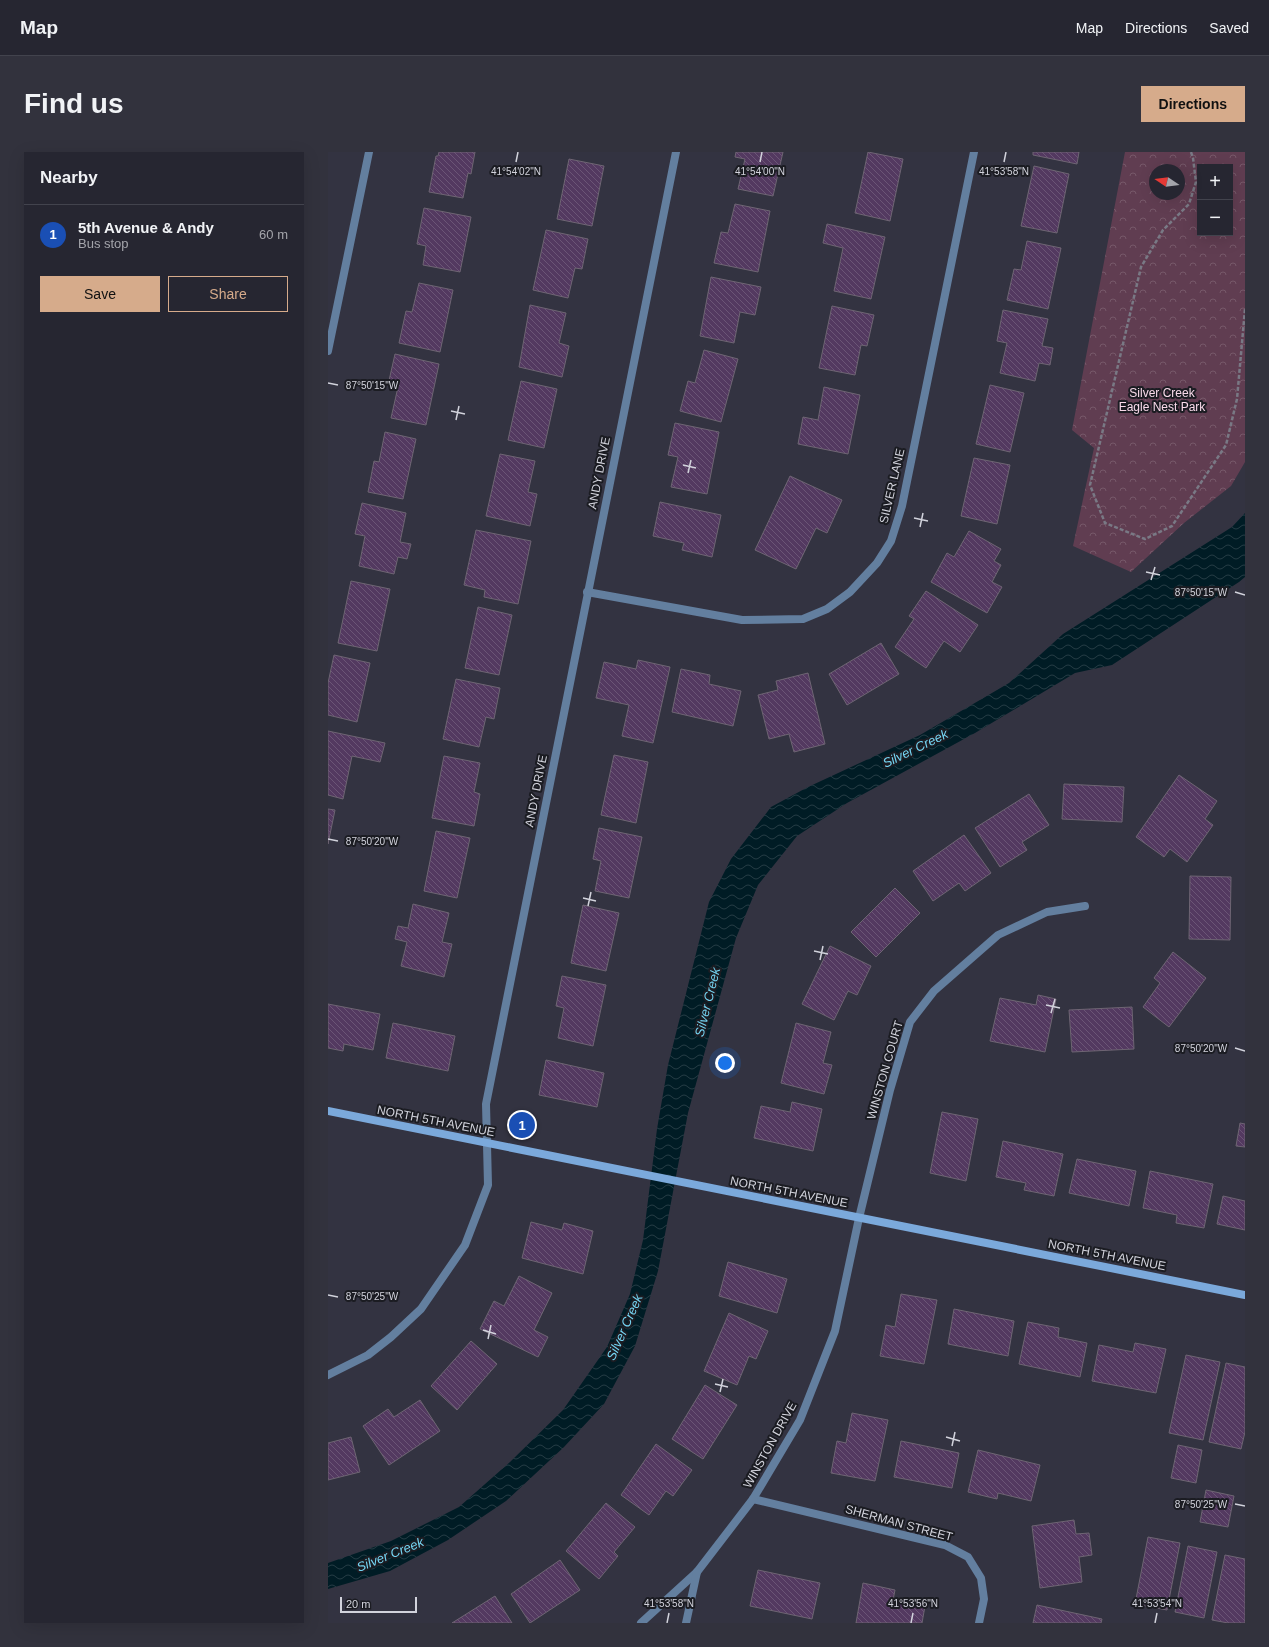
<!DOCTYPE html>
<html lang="en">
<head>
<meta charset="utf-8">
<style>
	body { margin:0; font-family:Helvetica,sans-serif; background:#32323d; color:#f1f3f6 }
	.controls { position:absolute; right:12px; top:12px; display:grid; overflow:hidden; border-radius:0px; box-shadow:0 4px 16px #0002 }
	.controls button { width:36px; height:36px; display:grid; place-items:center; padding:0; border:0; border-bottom:1px solid #42434d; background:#262631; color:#f1f3f6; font:20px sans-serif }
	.compass { position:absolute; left:821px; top:12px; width:36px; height:36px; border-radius:50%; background:#262631; box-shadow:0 4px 16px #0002; rotate:283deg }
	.scale { position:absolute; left:12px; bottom:10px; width:77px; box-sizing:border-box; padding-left:4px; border:2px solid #d2d3dc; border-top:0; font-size:11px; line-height:14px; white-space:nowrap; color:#d2d3dc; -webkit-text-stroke:3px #1b1c22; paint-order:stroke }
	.you { position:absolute; left:397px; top:911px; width:14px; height:14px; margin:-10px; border:3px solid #fff; border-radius:50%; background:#1a73e8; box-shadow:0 0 0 6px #1a73e833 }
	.badge { display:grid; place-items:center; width:26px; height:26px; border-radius:50%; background:#d6ab8b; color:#fff; font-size:13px; font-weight:700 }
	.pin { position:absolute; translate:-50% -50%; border:2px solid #fff; box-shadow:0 1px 4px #0006 }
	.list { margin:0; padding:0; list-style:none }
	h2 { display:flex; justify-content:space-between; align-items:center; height:52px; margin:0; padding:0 16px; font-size:17px }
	h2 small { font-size:13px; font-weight:400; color:#a4a5ab }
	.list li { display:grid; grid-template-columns:26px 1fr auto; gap:12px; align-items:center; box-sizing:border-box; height:60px; padding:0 16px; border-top:1px solid #42434d }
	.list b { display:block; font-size:15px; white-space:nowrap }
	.list p { margin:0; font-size:13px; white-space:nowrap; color:#a4a5ab }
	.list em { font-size:13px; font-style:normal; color:#a4a5ab }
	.actions { display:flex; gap:8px; padding:12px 16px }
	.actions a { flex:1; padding:9px 0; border:1px solid #d6ab8b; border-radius:0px; text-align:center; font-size:14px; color:#d6ab8b }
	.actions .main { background:#d6ab8b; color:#111 }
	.map { position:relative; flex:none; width:917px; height:1471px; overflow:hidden; border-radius:0px }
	header { display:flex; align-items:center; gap:24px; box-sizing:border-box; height:56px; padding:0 20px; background:#262631; border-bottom:1px solid #42434d }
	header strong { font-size:19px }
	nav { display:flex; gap:22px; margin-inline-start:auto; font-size:14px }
	.intro { display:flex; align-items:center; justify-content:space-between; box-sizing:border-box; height:96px; padding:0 24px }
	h1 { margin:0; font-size:28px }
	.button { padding:10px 18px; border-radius:0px; background:#d6ab8b; color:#111; font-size:14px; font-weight:700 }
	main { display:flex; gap:24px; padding:0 24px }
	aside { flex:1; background:#262631; border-radius:0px; box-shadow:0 4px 16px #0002 }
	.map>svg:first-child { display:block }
	.park { fill:url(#park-crowns); fill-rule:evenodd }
	.water { fill:url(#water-waves) }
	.building { fill:url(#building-back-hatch); stroke:#6e6573 }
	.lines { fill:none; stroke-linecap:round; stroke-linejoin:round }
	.path { stroke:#797985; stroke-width:2.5; stroke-dasharray:4 2; stroke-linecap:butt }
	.street { stroke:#637f9f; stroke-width:8 }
	.secondary { stroke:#7ba9db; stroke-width:8 }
	.ticks { fill:none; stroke:#d2d3dc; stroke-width:1.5 }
	.labels { text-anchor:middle; stroke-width:4; stroke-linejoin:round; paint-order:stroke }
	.park-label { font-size:12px; fill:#f8d9e9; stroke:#1b1c22 }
	.street-label { font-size:12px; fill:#d2d3dc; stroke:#1b1c22 }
	.water-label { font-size:13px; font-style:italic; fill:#75d6f4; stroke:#1b1c22 }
	.ticks-label { font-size:10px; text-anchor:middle; fill:#d2d3dc; stroke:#1b1c22; stroke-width:4; stroke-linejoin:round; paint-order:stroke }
</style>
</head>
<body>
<header>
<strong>Map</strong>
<nav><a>Map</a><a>Directions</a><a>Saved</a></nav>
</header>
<div class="intro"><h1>Find us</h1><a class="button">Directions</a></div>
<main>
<aside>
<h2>Nearby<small></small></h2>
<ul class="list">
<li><span class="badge" style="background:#1a4fb4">1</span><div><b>5th Avenue &amp; Andy</b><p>Bus stop</p></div><em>60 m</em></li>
</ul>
<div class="actions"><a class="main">Save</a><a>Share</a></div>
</aside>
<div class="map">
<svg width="917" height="1471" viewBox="0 0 917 1471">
	<defs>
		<pattern id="park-crowns" width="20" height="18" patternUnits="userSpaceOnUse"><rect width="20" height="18" fill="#603d51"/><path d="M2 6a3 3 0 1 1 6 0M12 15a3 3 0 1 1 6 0" fill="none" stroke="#765869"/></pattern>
		<pattern id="water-waves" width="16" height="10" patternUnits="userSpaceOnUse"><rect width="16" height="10" fill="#001c25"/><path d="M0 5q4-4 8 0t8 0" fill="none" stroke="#243c44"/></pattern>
		<pattern id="building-back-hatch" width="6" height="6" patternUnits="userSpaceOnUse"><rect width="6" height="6" fill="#533960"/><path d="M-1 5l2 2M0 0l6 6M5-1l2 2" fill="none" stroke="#6b5576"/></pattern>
	</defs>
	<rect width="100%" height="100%" fill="#333341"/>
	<path class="park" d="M797,0h120v310l-14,24 -47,37 -53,49 -58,-26 21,-98 -22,-18zM872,15h30v66h-30zM827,18h24v24h-24z"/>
	<path class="water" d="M917,361v64l-6,5 -127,83 -37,8 -100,60 -128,70 -50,33 -39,49 -22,53 -48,175 -30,158 -23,75 -31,58 -40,43 -58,54 -58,39 -58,31 -62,18v-26l63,-22 68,-34 51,-45 53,-52 44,-63 23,-53 13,-54 14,-111 11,-64 41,-163 22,-43 40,-52 37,-20 112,-52 89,-52 54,-49 169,-107z"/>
	<g class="building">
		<path d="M111,0h36l-4,22 -3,-1 -5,25 -34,-6 7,-36h2z"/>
		<path d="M408,0h47l-10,44 -35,-7 7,-30 -10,-2z"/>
		<path d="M540,0l35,7 -13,62 -35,-8z"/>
		<path d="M705,0h46l-2,12 -44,-9z"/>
		<path d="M241,7l35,7 -12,60 -35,-7z"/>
		<path d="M706,14l35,8 -12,59 -36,-7z"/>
		<path d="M407,52l35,7 -12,61 -44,-9 7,-31 7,1z"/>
		<path d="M96,56l47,9 -11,55 -37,-7 3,-19 -9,-2z"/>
		<path d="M499,72l58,13 -14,62 -37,-8 9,-43 -20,-5z"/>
		<path d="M218,78l42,9 -6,30 -7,-1 -7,30 -35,-8z"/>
		<path d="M699,89l34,7 -13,61 -41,-9 7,-31 7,1z"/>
		<path d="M383,125l50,10 -6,28 -15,-3 -6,31 -34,-7z"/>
		<path d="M91,131l34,7 -13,62 -41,-9 7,-32 6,1z"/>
		<path d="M202,153l36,8 -7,30 10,3 -7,31 -43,-10z"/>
		<path d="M504,154l42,9 -7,31 -6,-1 -6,30 -36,-7z"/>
		<path d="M675,158l45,9 -6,27 11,2 -3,17 -11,-2 -4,18 -35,-8 7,-30 -10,-2z"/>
		<path d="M376,198l34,9 -17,63 -41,-11 8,-30 7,2z"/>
		<path d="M67,202l44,10 -13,61 -35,-7 7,-31 -10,-2z"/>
		<path d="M193,229l36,8 -13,59 -36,-8z"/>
		<path d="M662,233l34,8 -14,59 -34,-8z"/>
		<path d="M496,235l36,8 -12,59 -50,-10 5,-27 15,3z"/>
		<path d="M347,271l44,9 -12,62 -36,-7 7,-30 -10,-2z"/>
		<path d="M57,280l31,7 -13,60 -35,-7 6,-31 5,1z"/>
		<path d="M172,302l35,7 -7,31 9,2 -7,32 -44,-10z"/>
		<path d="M646,306l36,7 -13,59 -36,-8z"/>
		<path d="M462,324l52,24 -15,33 -11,-5 -20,41 -41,-19z"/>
		<path d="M332,350l61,13 -9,42 -30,-7 2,-7 -31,-7z"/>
		<path d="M34,351l44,10 -6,29 11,2 -4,15 -9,-2 -4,17 -35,-8 6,-30 -10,-2z"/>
		<path d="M148,378l55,11 -13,63 -34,-7 1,-7 -21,-5z"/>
		<path d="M641,379l32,18 -7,12 7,4 -9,17 10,5 -15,26 -56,-31 16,-29 7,4z"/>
		<path d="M23,429l39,8 -13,62 -39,-8z"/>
		<path d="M598,439l52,34 -18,27 -16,-11 -18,27 -31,-21 19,-28 -5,-3z"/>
		<path d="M150,455l34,8 -13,60 -34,-7z"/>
		<path d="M553,491l18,31 -52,31 -18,-31z"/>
		<path d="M6,503l36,8 -13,59 -29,-7v-32z"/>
		<path d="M310,508l32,7 -17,76 -31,-7 7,-31 -33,-7 8,-36 32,7z"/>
		<path d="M353,517l29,6 -1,9 32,7 -8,35 -61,-14z"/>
		<path d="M480,521l17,71 -31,8 -5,-18 -20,5 -11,-44 20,-5 -2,-9z"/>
		<path d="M128,527l44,9 -6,31 -8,-2 -7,30 -36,-8z"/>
		<path d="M0,579l57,12 -5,19 -28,-6 -9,43 -15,-4z"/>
		<path d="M286,603l34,7 -12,61 -35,-8z"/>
		<path d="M116,604l36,7 -6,29 6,2 -6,32 -42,-8z"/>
		<path d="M851,623l38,26 -12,18 8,6 -26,37 -17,-13 -6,8 -28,-20z"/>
		<path d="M736,632l60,3 -2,35 -60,-3z"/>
		<path d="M701,642l20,31 -27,17 5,8 -27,17 -25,-39z"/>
		<path d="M0,657l7,1 -7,34z"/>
		<path d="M271,676l43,9 -13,61 -34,-7 6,-30 -8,-2z"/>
		<path d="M108,679l34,7 -13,60 -33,-7z"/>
		<path d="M636,683l27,38 -26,18 -6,-8 -26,18 -20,-30z"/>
		<path d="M862,724l41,1 -1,63 -41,-1z"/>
		<path d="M567,736l25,25 -44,44 -25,-25z"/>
		<path d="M85,752l36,9 -7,29 10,2 -8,33 -43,-11 6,-24 -12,-3 3,-13 10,2z"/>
		<path d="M255,753l36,8 -13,58 -35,-8z"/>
		<path d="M502,794l41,20 -14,29 -9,-4 -14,29 -32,-16z"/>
		<path d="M845,800l33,26 -37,49 -26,-20 17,-24 -6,-5z"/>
		<path d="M234,824l44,9 -13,61 -35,-8 6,-30 -8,-2z"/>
		<path d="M710,843l18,4 -11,53 -55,-11 10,-43 36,7z"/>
		<path d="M0,852l52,10 -7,36 -29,-6 -1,7 -15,-3z"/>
		<path d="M804,855l2,42 -62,3 -3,-42z"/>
		<path d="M65,871l62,13 -7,35 -62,-13z"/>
		<path d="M468,871l35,9 -8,31 9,2 -8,29 -43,-11z"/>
		<path d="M218,908l58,13 -7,34 -58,-12z"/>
		<path d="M464,950l30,7 -9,42 -59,-13 7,-32 29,6z"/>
		<path d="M614,960l36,7 -12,62 -36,-8z"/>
		<path d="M912,971l5,1v23l-9,-1z"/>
		<path d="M675,989l60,13 -9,42 -30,-6 2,-7 -30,-6z"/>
		<path d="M749,1007l59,12 -7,35 -60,-13z"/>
		<path d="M822,1019l63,13 -9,44 -28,-5 1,-8 -34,-7z"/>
		<path d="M895,1044l22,5v29l-28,-6z"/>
		<path d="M203,1070l31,8 2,-7 29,8 -10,43 -61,-16z"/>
		<path d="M400,1110l59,17 -10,34 -58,-17z"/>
		<path d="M191,1124l33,17 -18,37 14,7 -10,20 -58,-28 14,-28 10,5z"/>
		<path d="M573,1142l36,6 -13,64 -44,-8 6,-31 9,2z"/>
		<path d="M626,1157l60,12 -6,35 -60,-12z"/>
		<path d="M401,1161l39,18 -12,28 -7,-3 -12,29 -33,-14z"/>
		<path d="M700,1170l31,6 -1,9 29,6 -7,34 -61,-13z"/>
		<path d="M143,1189l26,23 -40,46 -26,-24z"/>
		<path d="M807,1191l31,6 -10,44 -64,-12 7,-36 34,7z"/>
		<path d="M858,1203l34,7 -17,78 -34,-7z"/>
		<path d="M898,1211l19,4v65l-4,17 -32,-7z"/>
		<path d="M377,1233l32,20 -34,54 -31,-20z"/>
		<path d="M92,1248l20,31 -51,34 -26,-39 25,-17 6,8z"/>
		<path d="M524,1261l36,7 -13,61 -44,-8 6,-32 9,2z"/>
		<path d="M23,1285l9,35 -32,8v-37z"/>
		<path d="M573,1289l58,12 -7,35 -58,-11z"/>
		<path d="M328,1292l36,26 -19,26 -7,-5 -17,24 -28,-20z"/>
		<path d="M850,1293l24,5 -6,33 -25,-5z"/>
		<path d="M650,1298l62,15 -9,36 -33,-8 -1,6 -29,-7z"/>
		<path d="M878,1338l28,6 -6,31 -28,-5z"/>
		<path d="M278,1351l29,24 -21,25 4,4 -19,23 -33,-28z"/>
		<path d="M746,1368l2,14 13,-1 3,22 -13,2 3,25 -42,6 -8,-62z"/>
		<path d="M820,1385l32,6 -13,67 -32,-6z"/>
		<path d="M860,1394l29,6 -13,66 -29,-6z"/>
		<path d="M897,1403l20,4v64h-17l-16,-3z"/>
		<path d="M232,1408l20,30 -50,33 -19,-29z"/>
		<path d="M430,1418l62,13 -8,36 -62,-13z"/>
		<path d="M535,1431l32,7 -2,10 32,6 -3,17h-66z"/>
		<path d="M167,1444l17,27h-60z"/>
		<path d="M709,1453l65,14 -1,4h-68z"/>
	</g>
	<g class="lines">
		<path class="path" d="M863,0l2,6 3,24 -7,22 -26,26 -22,37 -51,218 15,38 40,16 27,-13 54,-81 11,-46 8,-90"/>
		<g class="street">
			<path d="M0,199l41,-199"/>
			<path d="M259,440l155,28 61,-1 24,-10 23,-17 27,-29 14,-22 11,-35 72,-354"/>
			<path d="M0,1223l40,-20 23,-18 30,-28 44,-64 23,-60 -2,-81 190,-952"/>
			<path d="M425,1347l192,46 23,12 13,21 3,21 -5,24"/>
			<path d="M313,1471l56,-51 56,-73 47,-79 35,-89 24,-113 31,-128 20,-68 24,-31 64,-56 49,-23 38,-6"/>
			<path d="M358,1471l11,-51"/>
		</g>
		<path class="secondary" d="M0,959l917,184"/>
	</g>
	<path class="ticks" d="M188,10l2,-10M432,10l2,-10M676,10l2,-10M0,231l10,2M123,259l14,3M128,268l3,-14M355,313l13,3M360,321l3,-13M586,366l14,3M592,375l3,-14M818,420l14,3M823,428l4,-13M907,440l10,3M0,687l10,2M255,746l13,3M260,754l3,-14M486,799l14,3M492,808l3,-14M718,853l14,3M723,861l4,-14M907,896l10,3M0,1143l10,2M155,1178l13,4M160,1187l3,-14M387,1232l13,3M392,1240l3,-13M618,1285l14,4M624,1294l3,-14M907,1352l10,2M339,1471l2,-10M583,1471l2,-10M827,1471l2,-10"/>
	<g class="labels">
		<g class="park-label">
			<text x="834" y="245">Silver Creek<tspan x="834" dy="14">Eagle Nest Park</tspan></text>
		</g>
		<g class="street-label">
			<text transform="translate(271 321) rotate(-79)" y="4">ANDY DRIVE</text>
			<text transform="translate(564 334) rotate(-77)" y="4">SILVER LANE</text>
			<text transform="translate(208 639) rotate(-79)" y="4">ANDY DRIVE</text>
			<text transform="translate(557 918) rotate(-74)" y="4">WINSTON COURT</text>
			<text transform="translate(108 969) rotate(11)" y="4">NORTH 5TH AVENUE</text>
			<text transform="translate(461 1040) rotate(11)" y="4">NORTH 5TH AVENUE</text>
			<text transform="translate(779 1103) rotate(11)" y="4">NORTH 5TH AVENUE</text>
			<text transform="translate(442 1293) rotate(-61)" y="4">WINSTON DRIVE</text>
			<text transform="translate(571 1371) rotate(15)" y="4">SHERMAN STREET</text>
		</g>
		<g class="water-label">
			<text transform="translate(587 596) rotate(-26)" y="5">Silver Creek</text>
			<text transform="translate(379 850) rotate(-76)" y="5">Silver Creek</text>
			<text transform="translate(296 1175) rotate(-66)" y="5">Silver Creek</text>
			<text transform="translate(62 1402) rotate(-22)" y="5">Silver Creek</text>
		</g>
	</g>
	<g class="ticks-label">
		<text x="188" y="23">41°54'02"N</text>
		<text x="432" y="23">41°54'00"N</text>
		<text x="676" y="23">41°53'58"N</text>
		<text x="44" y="237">87°50'15"W</text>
		<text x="873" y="444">87°50'15"W</text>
		<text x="44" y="693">87°50'20"W</text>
		<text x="873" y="900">87°50'20"W</text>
		<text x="44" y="1148">87°50'25"W</text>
		<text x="873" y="1356">87°50'25"W</text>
		<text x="341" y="1455">41°53'58"N</text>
		<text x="585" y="1455">41°53'56"N</text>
		<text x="829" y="1455">41°53'54"N</text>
	</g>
</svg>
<div class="controls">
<button>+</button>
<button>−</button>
</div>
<svg class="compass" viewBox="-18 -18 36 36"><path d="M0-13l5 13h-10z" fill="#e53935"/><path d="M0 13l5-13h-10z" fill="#a4a5ab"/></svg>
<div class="scale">20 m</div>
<div class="you"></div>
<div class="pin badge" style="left:194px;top:973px;background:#1a4fb4">1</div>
</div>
</main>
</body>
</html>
